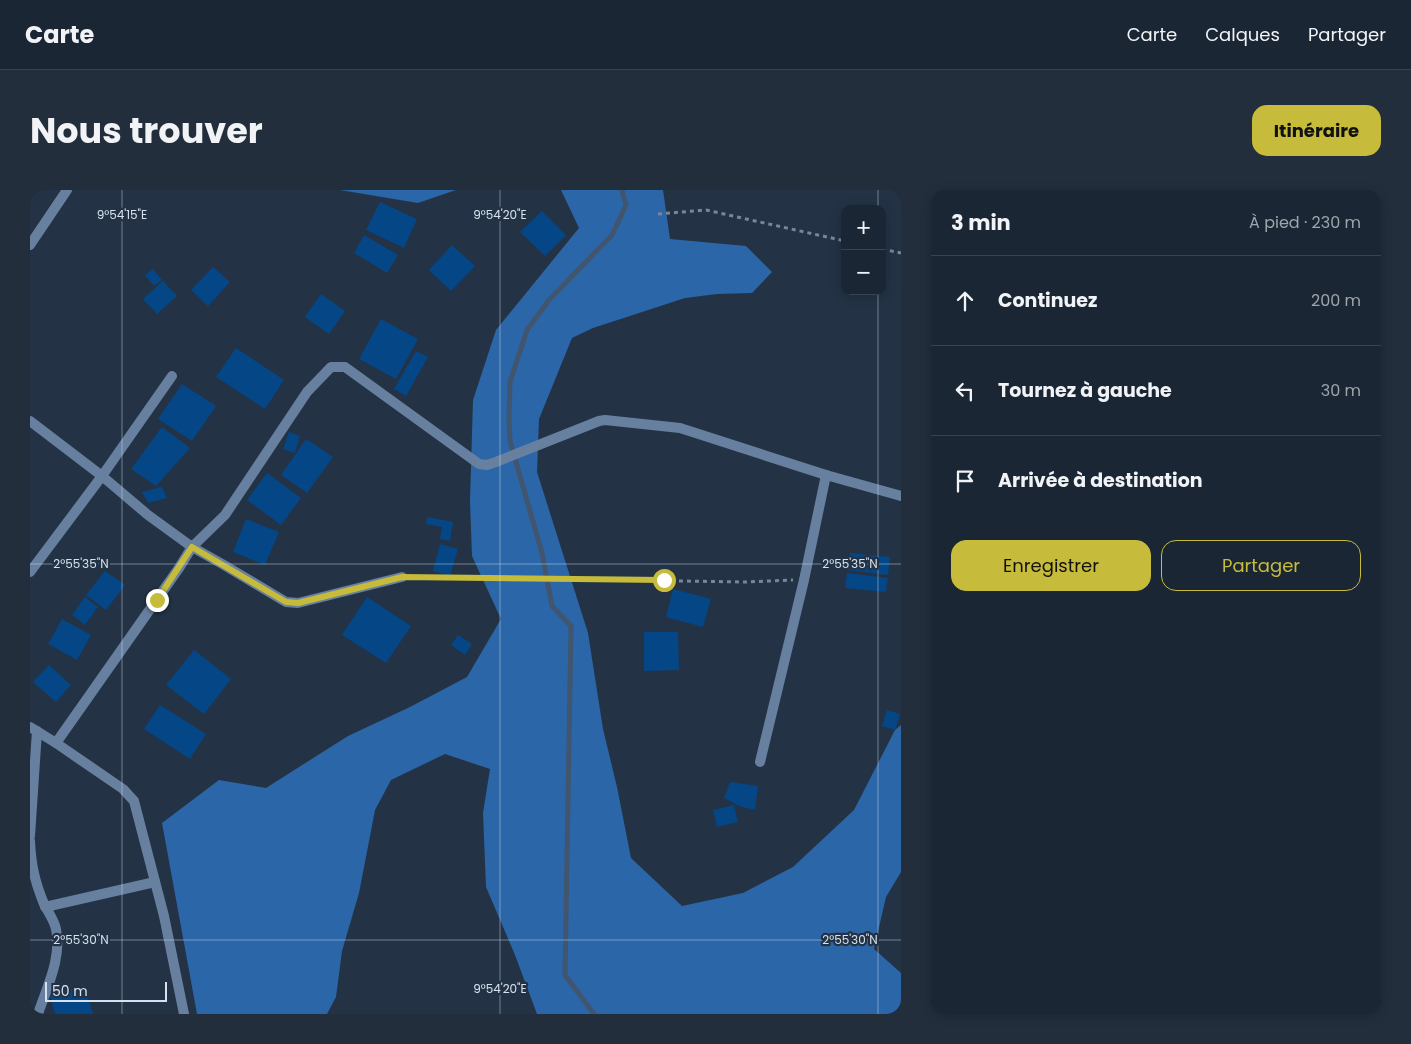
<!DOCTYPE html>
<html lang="fr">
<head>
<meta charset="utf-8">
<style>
	body { margin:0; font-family:Poppins,sans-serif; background:#232e3c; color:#f1f3f6 }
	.controls { position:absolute; right:15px; top:15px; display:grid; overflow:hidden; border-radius:10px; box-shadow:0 2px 12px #0003 }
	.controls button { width:45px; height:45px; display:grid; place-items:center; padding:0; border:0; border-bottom:1px solid #38434f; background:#1a2634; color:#f1f3f6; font:25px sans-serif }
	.scale { position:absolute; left:15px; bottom:12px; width:122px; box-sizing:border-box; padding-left:5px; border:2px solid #d8e2ee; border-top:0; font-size:14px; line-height:18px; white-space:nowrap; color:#d8e2ee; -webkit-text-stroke:4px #233345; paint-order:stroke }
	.stop { position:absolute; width:15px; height:15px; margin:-11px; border:4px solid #c7bb3b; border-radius:50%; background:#fff }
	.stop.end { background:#c7bb3b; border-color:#fff; box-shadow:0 1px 5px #0008 }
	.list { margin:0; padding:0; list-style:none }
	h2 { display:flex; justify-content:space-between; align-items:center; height:65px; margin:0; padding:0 20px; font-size:21px }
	h2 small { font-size:16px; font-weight:400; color:#9fa5ac }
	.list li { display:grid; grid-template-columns:32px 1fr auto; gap:15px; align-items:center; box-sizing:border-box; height:90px; padding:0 20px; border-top:1px solid #38434f }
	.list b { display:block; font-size:19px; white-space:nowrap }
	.list em { font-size:16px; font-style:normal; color:#9fa5ac }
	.actions { display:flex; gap:10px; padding:15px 20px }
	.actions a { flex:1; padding:11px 0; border:1px solid #c7bb3b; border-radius:15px; text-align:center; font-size:18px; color:#c7bb3b }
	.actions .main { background:#c7bb3b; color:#111 }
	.icon { flex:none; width:28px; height:28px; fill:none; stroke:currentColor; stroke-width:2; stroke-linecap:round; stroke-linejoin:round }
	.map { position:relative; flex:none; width:871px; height:824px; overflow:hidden; border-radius:15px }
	header { display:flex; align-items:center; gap:30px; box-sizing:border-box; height:70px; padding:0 25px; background:#1a2634; border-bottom:1px solid #38434f }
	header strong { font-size:24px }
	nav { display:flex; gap:28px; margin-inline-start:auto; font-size:18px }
	.intro { display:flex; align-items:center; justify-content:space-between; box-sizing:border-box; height:120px; padding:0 30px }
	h1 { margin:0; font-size:35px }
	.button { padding:12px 22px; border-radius:15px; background:#c7bb3b; color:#111; font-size:18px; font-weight:700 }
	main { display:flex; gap:30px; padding:0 30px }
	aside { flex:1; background:#1a2634; border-radius:15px; box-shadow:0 2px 12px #0003 }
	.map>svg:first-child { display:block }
	.forest { fill:#2b66a8 }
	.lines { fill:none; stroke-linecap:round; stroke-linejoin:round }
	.stream { stroke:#41556f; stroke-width:5 }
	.building { fill:#044686 }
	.path { stroke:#798695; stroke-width:3; stroke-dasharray:4 4; stroke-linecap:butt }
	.street { stroke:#68809f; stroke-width:10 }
	.route { stroke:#c7bb3b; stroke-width:6 }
	.ticks { fill:none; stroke:#d8e2ee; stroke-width:1; stroke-opacity:0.45 }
	.ticks-label { font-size:12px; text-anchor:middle; fill:#d8e2ee; stroke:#233345; stroke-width:4.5; stroke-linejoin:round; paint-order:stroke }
</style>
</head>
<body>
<header>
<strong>Carte</strong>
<nav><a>Carte</a><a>Calques</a><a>Partager</a></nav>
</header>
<div class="intro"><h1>Nous trouver</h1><a class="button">Itinéraire</a></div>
<main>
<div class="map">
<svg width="871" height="824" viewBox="0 0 871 824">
	<rect width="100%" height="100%" fill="#233345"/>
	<g class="forest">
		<path d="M310,0h116l-38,13z"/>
		<path d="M531,0h102l7,49 76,7 26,26 -20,21 -35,1 -32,4 -92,30 -21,10 -33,81 -2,53 51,161 15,96 14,58 14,71 51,48 61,-13 50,-26 61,-57 41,-80 6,-5v147l-15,25 -12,52 27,24v41h-364l-22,-59 -29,-68 -3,-74 7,-44 -45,-15 -54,26 -16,30 -16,83 -17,58 -6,46 -9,17h-130l-35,-191 57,-43 47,8 82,-52 62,-29 57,-30 34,-58 -29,-63 -2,-55 3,-101 23,-70 83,-102z"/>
	</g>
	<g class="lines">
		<path class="stream" d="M564,824l-29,-39 6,-349 -19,-20 -10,-53 -32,-112 -1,-23 1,-36 17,-52 22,-30 63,-65 14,-30 -4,-15"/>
	</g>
	<g class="building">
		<path d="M350,12l37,17 -13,29 -38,-18z"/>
		<path d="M512,21l24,24 -21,21 -25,-24z"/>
		<path d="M334,45l34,20 -11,18 -33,-20z"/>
		<path d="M422,55l23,21 -24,25 -22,-21z"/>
		<path d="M183,77l17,15 -22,24 -17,-16z"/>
		<path d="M123,79l9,11 -8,6 -9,-11z"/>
		<path d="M133,91l14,15 -20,18 -14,-15z"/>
		<path d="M291,104l24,17 -16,23 -24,-17z"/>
		<path d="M351,129l37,20 -22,40 -37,-20z"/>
		<path d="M206,158l48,32 -19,29 -49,-32z"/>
		<path d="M386,161l12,6 -22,39 -12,-7z"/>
		<path d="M152,194l34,22 -24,35 -34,-22z"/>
		<path d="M132,237l28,21 -34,38 -25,-17z"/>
		<path d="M259,242l11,4 -5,17 -12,-4z"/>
		<path d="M276,249l27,18 -26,36 -26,-18z"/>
		<path d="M237,283l34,25 -20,27 -34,-25z"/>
		<path d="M132,297l5,11 -19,5 -6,-11z"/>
		<path d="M397,327l26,5 -3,19 -10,-2 2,-12 -16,-3z"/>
		<path d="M216,329l33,13 -14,33 -32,-13z"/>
		<path d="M410,354l18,5 -8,27 -17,-5z"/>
		<path d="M820,363l40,4 -2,18 -41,-5z"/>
		<path d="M75,381l20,14 -19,25 -20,-15z"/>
		<path d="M817,383l41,5 -2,14 -41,-4z"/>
		<path d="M643,399l38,10 -8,28 -37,-10z"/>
		<path d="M55,407l13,10 -13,18 -13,-10z"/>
		<path d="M337,407l44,29 -25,37 -44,-28z"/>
		<path d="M32,429l29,16 -14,25 -29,-16z"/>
		<path d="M614,442h34l1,38 -35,1z"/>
		<path d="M428,445l14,9 -7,11 -14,-10z"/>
		<path d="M164,460l37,29 -27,35 -38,-29z"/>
		<path d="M19,475l22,20 -15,17 -23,-20z"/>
		<path d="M130,515l46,29 -16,25 -46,-30z"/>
		<path d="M857,520l13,4 -5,16 -13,-4z"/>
		<path d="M700,592l28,4 -3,24 -16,-4 -15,-8z"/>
		<path d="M704,615l4,17 -21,5 -4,-17z"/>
		<path d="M55,796l8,28h-38l-5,-19z"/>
	</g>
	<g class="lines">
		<g class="path">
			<path d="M628,24l48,-4 139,31"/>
			<path d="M852,59l19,4"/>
			<path d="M385,387l331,5 47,-2"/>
		</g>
		<g class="street">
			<path d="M0,55l37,-55"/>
			<path d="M142,186l-70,100 46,39 44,32 33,-32 82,-123 24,-25h14l134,97 8,1 9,-3 103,-41 6,-1 75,8 146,47 75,21"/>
			<path d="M0,231l72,55 -72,96"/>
			<path d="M0,537l26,16 123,-175 13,-21 32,18 62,37 12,1 104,-26"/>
			<path d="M26,553l67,46 11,12 30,115 20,98"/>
			<path d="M730,572l44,-182 22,-105"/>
			<path d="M0,646l7,-105"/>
			<path d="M0,651c1,24 5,41 14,63 4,8 10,16 12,25 6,29 -9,58 -18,85"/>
			<path d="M15,717l110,-25"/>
		</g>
	</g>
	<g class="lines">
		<path class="route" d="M127,410l35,-53 94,55 12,1 104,-26 262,3"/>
	</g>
	<path class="ticks" d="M92,0v824M470,0v824M848,0v19M848,101v723M0,374h871M0,750h871"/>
	<g class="ticks-label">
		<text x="92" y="29">9°54'15"E</text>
		<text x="470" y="29">9°54'20"E</text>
		<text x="51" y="378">2°55'35"N</text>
		<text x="820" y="378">2°55'35"N</text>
		<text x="51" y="754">2°55'30"N</text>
		<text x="820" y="754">2°55'30"N</text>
		<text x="470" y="803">9°54'20"E</text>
	</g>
</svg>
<div class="controls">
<button>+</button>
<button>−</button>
</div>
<div class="scale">50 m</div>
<div class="stop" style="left:634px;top:390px"></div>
<div class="stop end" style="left:127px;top:410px"></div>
</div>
<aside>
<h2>3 min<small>À pied · 230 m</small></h2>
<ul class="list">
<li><svg class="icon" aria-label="ahead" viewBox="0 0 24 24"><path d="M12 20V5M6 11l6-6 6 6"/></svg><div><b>Continuez</b></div><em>200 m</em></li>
<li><svg class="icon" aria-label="left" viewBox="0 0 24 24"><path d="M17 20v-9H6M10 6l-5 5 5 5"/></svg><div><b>Tournez à gauche</b></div><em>30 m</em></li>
<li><svg class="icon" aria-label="arrive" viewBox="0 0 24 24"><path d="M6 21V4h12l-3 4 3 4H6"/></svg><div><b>Arrivée à destination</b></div></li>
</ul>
<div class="actions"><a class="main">Enregistrer</a><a>Partager</a></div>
</aside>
</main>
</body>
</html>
